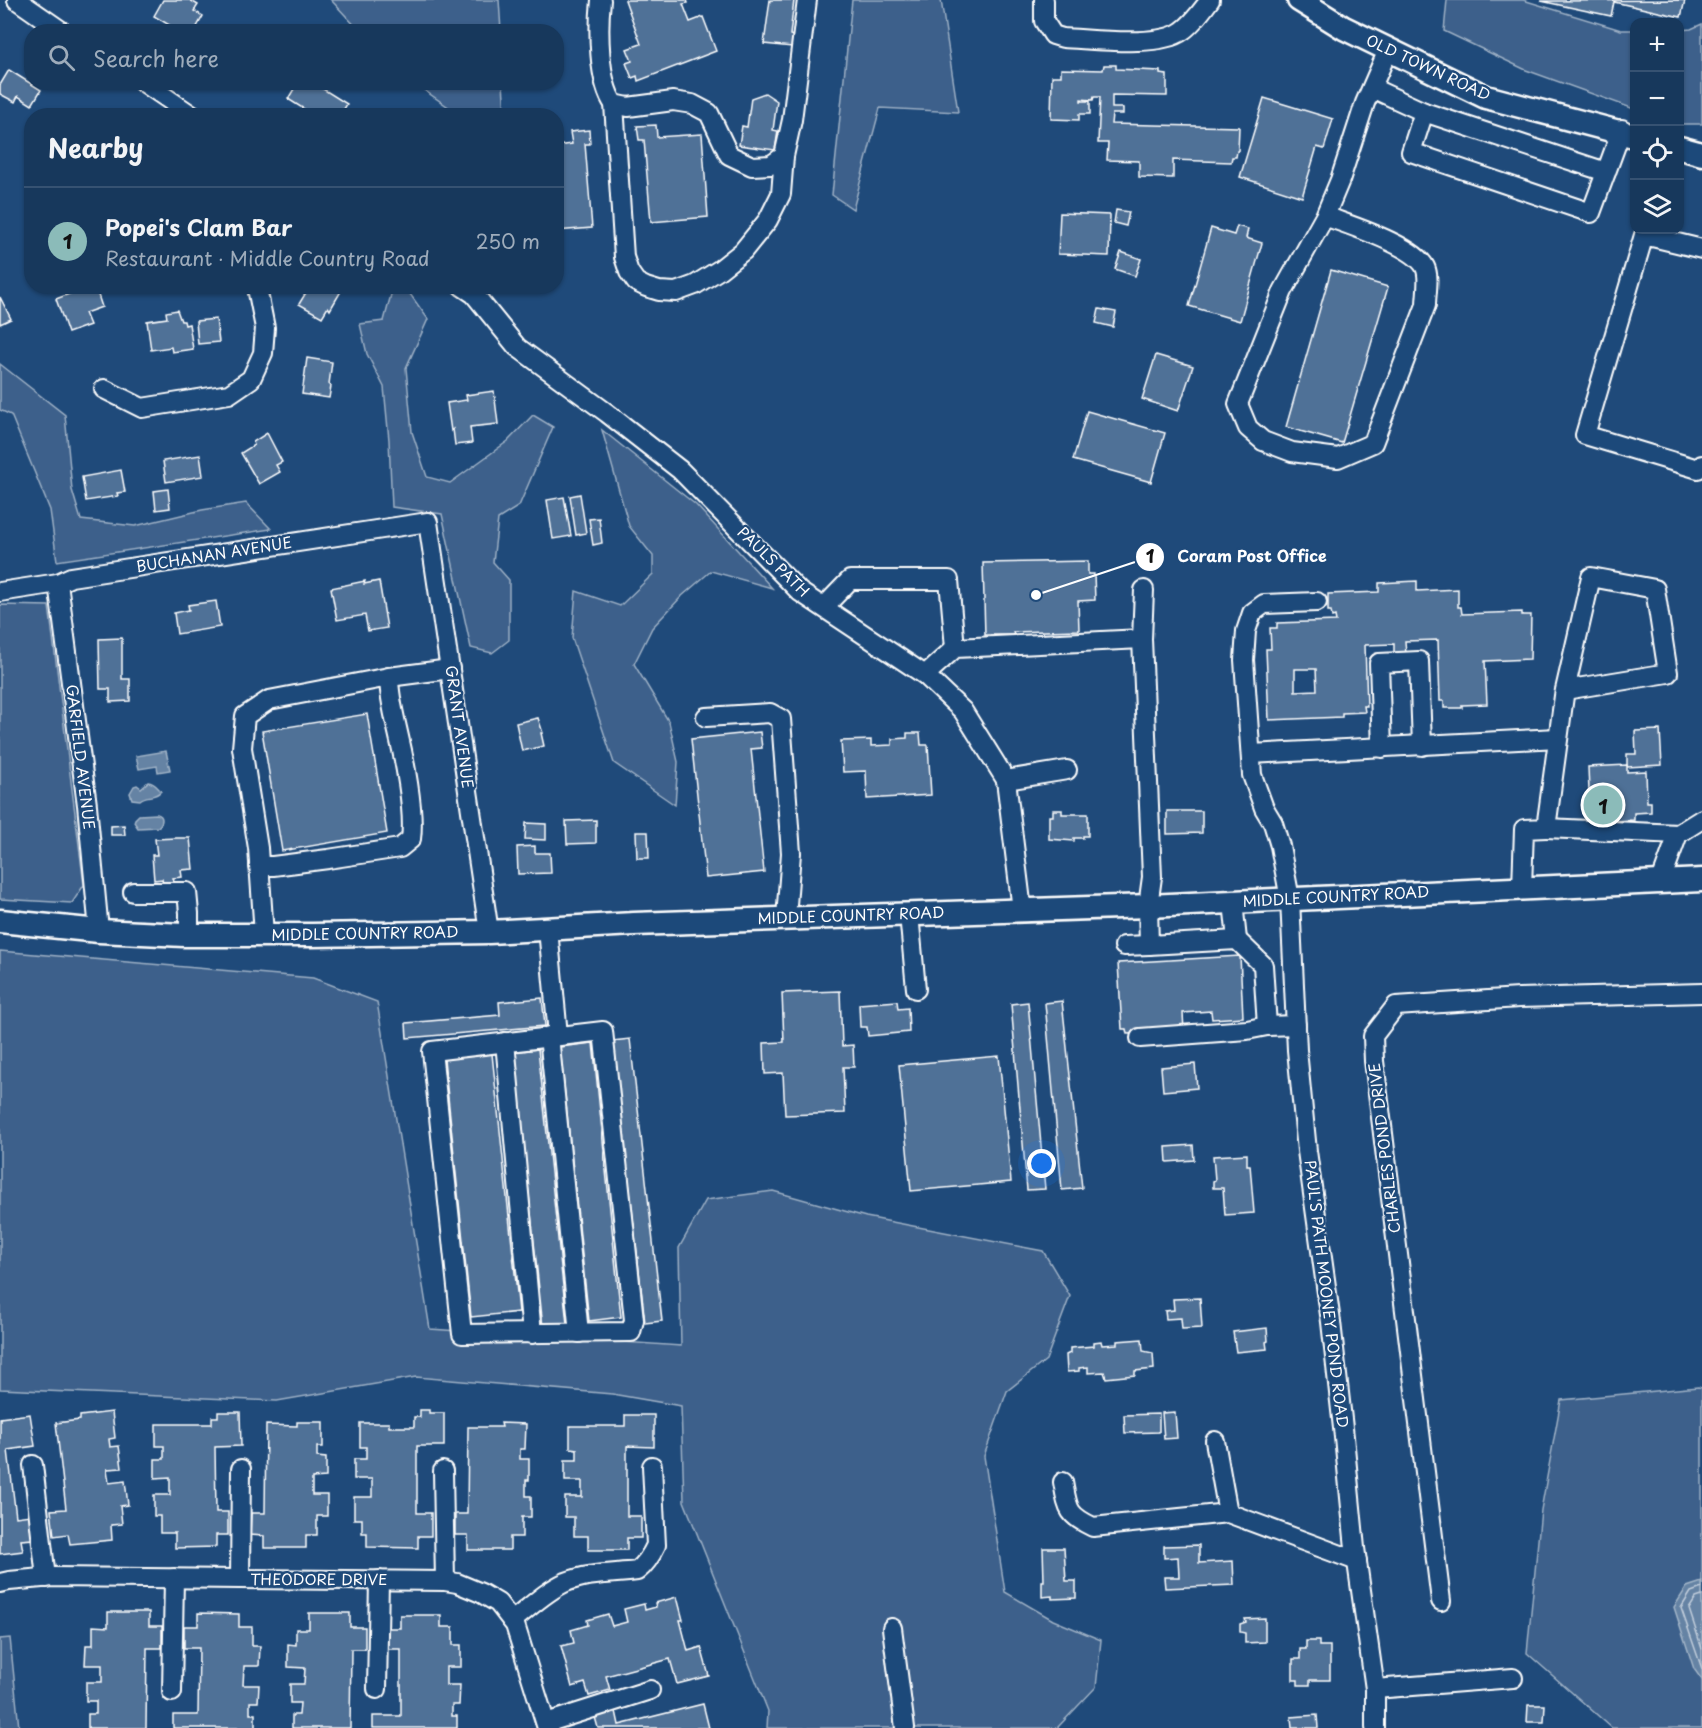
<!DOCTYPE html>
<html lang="en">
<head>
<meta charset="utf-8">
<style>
	body { margin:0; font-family:"Playpen Sans",sans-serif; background:#244365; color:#f1f3f6 }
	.controls { position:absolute; right:18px; top:18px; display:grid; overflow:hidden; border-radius:12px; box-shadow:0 2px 4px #0004 }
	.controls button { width:54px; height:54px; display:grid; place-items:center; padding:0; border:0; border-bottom:2px solid #365272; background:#17385c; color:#f1f3f6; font:30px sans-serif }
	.you { position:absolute; left:1042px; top:1164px; width:21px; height:21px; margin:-15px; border:4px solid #fff; border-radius:50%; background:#1a73e8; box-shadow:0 0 0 9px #1a73e833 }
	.badge { display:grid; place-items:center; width:39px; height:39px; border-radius:50%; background:#8bbbb9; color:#111; font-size:20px; font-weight:700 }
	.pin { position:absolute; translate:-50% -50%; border:3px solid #fff; box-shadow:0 2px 6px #0006 }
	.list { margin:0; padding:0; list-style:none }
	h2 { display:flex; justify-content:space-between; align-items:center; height:78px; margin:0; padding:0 24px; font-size:26px }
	h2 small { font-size:20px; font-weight:400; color:#9eacbb }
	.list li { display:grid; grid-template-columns:39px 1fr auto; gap:18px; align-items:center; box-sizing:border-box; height:108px; padding:0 24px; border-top:2px solid #365272 }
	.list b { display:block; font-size:22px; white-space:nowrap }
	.list p { margin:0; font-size:20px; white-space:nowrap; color:#9eacbb }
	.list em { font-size:20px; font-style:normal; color:#9eacbb }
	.icon { flex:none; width:33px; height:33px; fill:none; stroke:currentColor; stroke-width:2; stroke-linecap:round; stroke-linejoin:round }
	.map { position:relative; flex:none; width:1702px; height:1728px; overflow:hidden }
	.search { position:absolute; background:#17385c; box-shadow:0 2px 4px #0004; left:24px; top:24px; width:540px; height:66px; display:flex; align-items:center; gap:15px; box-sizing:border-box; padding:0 21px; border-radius:24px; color:#9eacbb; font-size:22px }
	.panel { position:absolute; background:#17385c; box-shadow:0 2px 4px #0004; left:24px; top:108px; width:540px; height:186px; border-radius:24px }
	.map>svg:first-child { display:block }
	.green { fill:#3c618b; stroke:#9eb0c5; stroke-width:1.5 }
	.water { fill:#6583a4; stroke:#a3b5c8; stroke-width:1.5 }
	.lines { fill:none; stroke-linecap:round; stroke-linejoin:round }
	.shore { stroke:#c1cddb; stroke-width:1.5 }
	.building { fill:#507197; stroke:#fff; stroke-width:1.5; fill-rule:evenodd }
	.minor-casing { stroke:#fff; stroke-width:22 }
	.major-casing { stroke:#fff; stroke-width:27 }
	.minor { stroke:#1f4a7a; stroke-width:18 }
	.major { stroke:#1f4a7a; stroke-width:22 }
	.labels { text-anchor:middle; stroke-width:4.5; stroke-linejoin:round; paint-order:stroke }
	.street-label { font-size:15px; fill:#fff; stroke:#1f4a7a }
	.leader { fill:none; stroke:#fff; stroke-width:2 }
	.callout-dot { fill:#fff; stroke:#1f4a7a; stroke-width:2 }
	.mark-label { font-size:18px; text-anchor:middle; font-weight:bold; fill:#111 }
	.callout-label { font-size:16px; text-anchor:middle; font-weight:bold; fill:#fff; stroke:#1f4a7a; stroke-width:4.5; stroke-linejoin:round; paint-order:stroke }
</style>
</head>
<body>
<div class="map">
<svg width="1702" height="1728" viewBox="0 0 1702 1728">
	<rect width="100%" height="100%" fill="#1f4a7a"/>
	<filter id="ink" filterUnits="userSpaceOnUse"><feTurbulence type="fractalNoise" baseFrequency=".0167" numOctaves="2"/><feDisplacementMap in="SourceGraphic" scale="12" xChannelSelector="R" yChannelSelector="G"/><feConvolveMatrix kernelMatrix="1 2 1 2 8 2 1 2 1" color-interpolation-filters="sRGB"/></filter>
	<g filter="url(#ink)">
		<g class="green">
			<path d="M331,0h168l2,31h-141z"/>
			<path d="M852,0h89l17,112 -78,-4 -27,101 -21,-14z"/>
			<path d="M1447,0h76l98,30h13v79l-108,-39 -82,-39z"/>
			<path d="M1702,24v100h-22v-94l11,-1z"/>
			<path d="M414,83h89l2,32h-45z"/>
			<path d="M393,287h12l23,32 -22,49 6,64 15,45 23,6 58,-42 25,-26 20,12 -34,79 -21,13 -5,43 16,18v60l-17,13 -21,-5 -29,-134 -50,-7 -3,-67 -5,-53 -17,-33 -7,-30 24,-3z"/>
			<path d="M0,364l65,51 7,75 9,30 54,6 67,-16 44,-7 25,26 -214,32 -7,-51 -39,-95 -11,-5z"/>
			<path d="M602,430l94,75 76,83 -61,-17 -29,25 -30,32 -18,36 35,58 9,40 -3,43 -61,-42 -42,-125 4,-47 44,15 33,-32v-18l-24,-30z"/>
			<path d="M0,605l49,1 35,279 -12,18 -72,-4z"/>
			<path d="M0,951l313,27 64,24 53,327 251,17 -2,-98 27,-48 67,-9 93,26 177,34 27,45 -24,64 -39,31 -23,65 21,136 48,28 48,20 -5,47 -39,41h-290l1,-17 -84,-210 -3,-95 -69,-12 -196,-17 -139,24 -277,-12z"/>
			<path d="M1698,1387l4,1v340h-90l-85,-75 14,-143 20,-110z"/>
			<path d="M10,1638l9,90h-19v-89z"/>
		</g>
		<g class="water">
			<path d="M166,751l4,19 -12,2 -1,-6 -18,3 -3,-13z"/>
			<path d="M148,782c6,0 9,5 13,9 -7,8 -14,3 -21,9l-8,-1 -2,-6 4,-7 3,-1 4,3z"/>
			<path d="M157,814c7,2 6,8 1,13l-20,1 -4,-6 1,-3 4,-4z"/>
			<path d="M1702,1582v98l-8,-11 -20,-62 13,-20z"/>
		</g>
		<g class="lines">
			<g class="shore">
				<path d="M1702,1588l-11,4 -10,16 21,61"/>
				<path d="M1702,1596l-6,2 -7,11 13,40"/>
			</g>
		</g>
		<g class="building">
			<path d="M163,0h27l8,5 -4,6 9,5 -9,16h-23l-2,-2 2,-4 -17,-10z"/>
			<path d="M625,0h62l1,3 -5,1 7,18 13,-5 13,34 -78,30 -1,-5 -5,2 -6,-15 6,-2 -5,-12 14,-5z"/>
			<path d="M770,0h24l-4,35 3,1 -1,11 -28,-3z"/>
			<path d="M1685,0l-4,17 -67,-15 -3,14 -70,-15z"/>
			<path d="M1104,65h12v4l44,2v3l7,1v21l-55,-1v13h11v6h-11l-1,10 128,3 -1,24h-1l-1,6h-4l-1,5 -58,-2v18l-34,-1v-16l-32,-1 1,-17h-10l2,-46h-6l-1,3 -12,-1v2h9v13h-11v6l-28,-1 1,-43h9v-7l42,1z"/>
			<path d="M9,70l32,20 -9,15 -14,-9 -3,6 -15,-8v-9z"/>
			<path d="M298,82h14l35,22 -7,12h-25l-27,-17z"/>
			<path d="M765,93l12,8 -4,29 5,1 -3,19 -36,-5 3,-19 5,1 4,-29z"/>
			<path d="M1264,98l69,21 -9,30 -7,-2 -15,50 -62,-20z"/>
			<path d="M656,125l1,12 45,-3 6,83 -57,5 -7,-82h-5l-2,-14z"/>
			<path d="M589,130l1,14h-5l7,84 -36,3v-85l16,-2 -2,-12z"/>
			<path d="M1116,210l13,2 -3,14 -12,-3z"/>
			<path d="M1060,213l50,2 -1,41 -51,-2z"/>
			<path d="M1237,226l11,3 -2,9 16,5 -22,78 -51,-15 22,-78 23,7z"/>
			<path d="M1121,252l20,7 -6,17 -20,-7z"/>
			<path d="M1331,270l57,17 -46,156 -56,-16z"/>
			<path d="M90,286h5l7,21 -17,6 5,12 -22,8 -12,-34z"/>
			<path d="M310,286h34l-14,24 -2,-3 -6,10 -23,-13z"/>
			<path d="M0,297l11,22 -11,5z"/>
			<path d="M1099,309l17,3 -3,15 -17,-4z"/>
			<path d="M177,310l4,11h3l1,4 4,-1 4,25 -21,3 -1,-5 -20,3 -4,-29 20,-3 -1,-6z"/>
			<path d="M216,319l3,23 -21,2 -2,-23z"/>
			<path d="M1156,355l37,11 -15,45 -36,-12z"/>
			<path d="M307,358l25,4 -3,22 2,2 -2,12 -27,-4z"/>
			<path d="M494,391l4,33 -28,3 2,16 -17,2 -2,-16 -2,2 -4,-28 20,-3 -1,-5z"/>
			<path d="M1087,411l78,22 -14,49 -78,-22z"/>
			<path d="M267,433l15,29 -6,3 4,7 -21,12 -18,-31 13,-8 -1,-3z"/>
			<path d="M200,455l3,21 -37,6 -3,-21z"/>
			<path d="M121,470l4,22 -8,1 1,3 -32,5 -4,-24z"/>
			<path d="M168,489l2,19 -14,2 -2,-19z"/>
			<path d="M580,494l6,39 -10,2 -6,-39z"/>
			<path d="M564,497l7,39 -18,3 -6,-39z"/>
			<path d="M599,518l3,25 -9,2 -4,-26z"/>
			<path d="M1088,561v13h6l1,26 -17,1 1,29 -66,2 1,3h-29l-2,-72z"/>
			<path d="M365,581l-1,3 15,-3 8,47 -19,3 -3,-16 -28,5 -6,-32z"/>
			<path d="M1417,581v10l41,-2v18h3l1,7 60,-2v3h9l-1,44 -45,2 2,43 -25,1v3h-18v-7h-4l-2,-61 -33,1 1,14h-12v-11l-29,1 2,61h-3l1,6 -23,1v4l-73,3 -3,-71h5l-1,-21h7v-5l59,-2 -1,-5 -3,1 -1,-6h-3v-17l51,-2v-9zM1295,669h21l1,21 -22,1z"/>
			<path d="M216,601l4,26 -43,7 -3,-21 15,-3 -1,-5z"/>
			<path d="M122,638v41h8v22l-20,1v-13h-10l-1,-50z"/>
			<path d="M367,714l20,119 -105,18 -20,-120z"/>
			<path d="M538,718l5,15h-2l3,13 -22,5 -6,-28z"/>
			<path d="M1660,730l2,35 -35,2v-13h9l-1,-23z"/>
			<path d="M760,732l2,16 -11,1 13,123 -58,6 -15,-139z"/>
			<path d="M907,733h13l1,12h7l3,50 -64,4 -1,-28 -23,1 -2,-31 30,-1v6l21,-1v-6l15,-1z"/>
			<path d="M1627,765v7l19,-1 1,31h4v10l-17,1v7l-39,2 -1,-7 -4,1 -2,-49z"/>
			<path d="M1053,810h9v4h26v22h-5v2h-9v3l-25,-2v-23h4z"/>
			<path d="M1167,811h35v22l-35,1z"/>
			<path d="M596,820v23l-29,1 -1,-23z"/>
			<path d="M526,823l20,1v16l-21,-1z"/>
			<path d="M124,825l1,10h-14v-9z"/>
			<path d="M636,832h12l1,26h-12z"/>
			<path d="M177,838h13l3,31 -12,1 1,7 -9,1 1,5 -11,1 -1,-5 -8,1 -2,-25h5l-2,-16z"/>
			<path d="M535,846v7h15l1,20 -33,1 -1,-27z"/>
			<path d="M1240,956l3,61 -31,2 -1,-8 -28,2 1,18 -57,3 -1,-5h-4l-4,-66z"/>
			<path d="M840,991l2,55 11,-1 1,22h-11l2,46 -60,2 -2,-42 -18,1 -1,-31 20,-1 -2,-49z"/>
			<path d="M542,998l3,28 -138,12 -1,-15 94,-8 -1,-13z"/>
			<path d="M897,1001l1,8 10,-1 1,24 -41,4 -1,-9h-7l-1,-23z"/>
			<path d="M1062,1001l20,187 -20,2 -17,-187z"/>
			<path d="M1028,1002l17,187 -18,1 -16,-186z"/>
			<path d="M630,1039l32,282 -17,2 -32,-282z"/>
			<path d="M593,1043l28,274 -32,4 -29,-274z"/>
			<path d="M538,1049l29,275 -24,3 -29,-275z"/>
			<path d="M492,1054l27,258 -48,5 -27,-258z"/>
			<path d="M999,1056l12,126 -100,9 -12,-126z"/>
			<path d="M1195,1064l2,24 -34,3 -2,-24z"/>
			<path d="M1193,1145l1,15 -27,2 -1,-15z"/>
			<path d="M1247,1154v11h3l4,48 -29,2 -2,-27h-10v-7l2,-1 -2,-24z"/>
			<path d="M1200,1298l2,30 -20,1 -1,-11 -15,1 -1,-8 9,-1 -1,-11z"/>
			<path d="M1267,1328l1,13 -2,1 1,7 -31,3 -3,-20z"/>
			<path d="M1142,1339l1,12 10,2 1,16 -19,2v4l-29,3 -2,-6 -16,1v-6l-9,1v3l-12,1 -1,-17 4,-2v-5l24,-2v-4l7,-1 1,4 15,-1v-3z"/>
			<path d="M420,1410h9v3h15v33h-27v67h14v23h-13v12l-51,-1v-14h-5v-14h-8v-22h18v-18h-18v-20h12v-12h-6v-24h29v4h25v-10h6z"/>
			<path d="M112,1412l3,26 -6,1 1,8 9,-1 3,22 -15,1 2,14 16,-2 3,24 -8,1 2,18 -11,1 1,15 -42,4 -2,-10 -14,2 -3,-26 15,-1 -10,-86 24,-3v-4z"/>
			<path d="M218,1412h22l1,34 -26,1 1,65h12v23h-12v12l-41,1v-15h-15v-17h-6v-21h16v-18l-15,1v-19h9v-13h-8v-22h56v-7h6z"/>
			<path d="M1175,1412l2,26 -13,1 -2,-26z"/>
			<path d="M30,1414l5,32 -27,4 8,67 14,-2 3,24 -12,1 2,11 -23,3v-136z"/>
			<path d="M1159,1414v18l-34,1 -1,-18z"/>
			<path d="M625,1415h29v32l-27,-1v70h14v22h-14v12h-39v-14h-14v-19h-9v-20h17v-16h-17v-21h12v-11l-7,-1v-22h55z"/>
			<path d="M297,1422h26v25h-6v10l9,1v19l-14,1v17h15v21h-10v19h-11v13h-42v-12l-14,-1 1,-22h14l1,-88 31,1z"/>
			<path d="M501,1423l25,1 -1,25h-5v10h9v21h-3v16h5v21h-9v20h-12v13h-42v-15h-13v-21h12l1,-87h34z"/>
			<path d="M1199,1545v18l34,-2 1,24 -69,3 -1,-11h15l-1,-20 -14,1v-12z"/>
			<path d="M1043,1548h21l2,33h10v17l-24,1v-3l-10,1v-16h2z"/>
			<path d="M677,1597l6,23h-3l8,31 13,-4 8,29 -32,8 -7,-25 -64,17 4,14 -21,6 -4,-13 -13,4 -11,-41 13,-3 -3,-13 17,-5 -1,-5 21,-6 4,12 15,-4 -3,-13 20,-5 1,6 11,-3 -1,-4z"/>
			<path d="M108,1612h41v14h13v22h-15l-1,80h-58v-14h8v-13h-10v-19h16v-17h-17l1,-20h7v-19l15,1z"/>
			<path d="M198,1613l41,1v13h13v19h8l-1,20h-15l-1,19h16l-1,17h-8v12h5v14h-82v-13h25l1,-67h-15v-22h14z"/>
			<path d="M309,1613h41v14h15v22h-14l-1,79h-58v-13h7l1,-12h-10v-19h14l1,-16 -17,-1v-23l8,1v-16h13z"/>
			<path d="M400,1615h41v12h12v18h8v22h-15v18h14l-1,20h-7v11h5v12h-84v-12h28v-67h-15v-21h14z"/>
			<path d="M1265,1618v24l-20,1v-10l-5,-1v-8l6,-2 -1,-3z"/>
			<path d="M1306,1641h13v5h11v34h-20v5h-12v-5h-5v-21h7v-10h6z"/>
			<path d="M703,1704l6,24h-111l-3,-11 21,-6 3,14z"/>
			<path d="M1528,1705h17l-1,17h-17z"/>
			<path d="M1317,1715l1,13h-26l-1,-11z"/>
		</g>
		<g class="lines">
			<g class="minor-casing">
				<g id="minor">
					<path d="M17,0l46,32"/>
					<path d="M601,0c-3,28 -3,82 13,104l14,3 45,-6 19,3 17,9 20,42 23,11 19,-1 13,-9 8,-36 15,-120"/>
					<path d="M1044,0v21l9,14 10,3c29,1 96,10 119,-7 11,-7 20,-21 28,-31"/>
					<path d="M143,82l50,34"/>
					<path d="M1372,88l52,24 -13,40 180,61 31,-84"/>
					<path d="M614,104l10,153 5,15 7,10 10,5 13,4 17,1 19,-7 24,-15 24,-19 25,-31 13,-26 3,-38"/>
					<path d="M1424,112l182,60"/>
					<path d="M1325,216c23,9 89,29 100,51 5,10 1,27 1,38l-53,138 -35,15 -46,-6 -29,-11 -15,-13 -10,-24 45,-113 42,-75 15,-36 25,-77 23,-53"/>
					<path d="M1702,249l-58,-14 -59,200 113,34 4,-4"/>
					<path d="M462,286l12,8 43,53 90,66 73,57 120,122 125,83 38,36 43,69 16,130"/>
					<path d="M104,389l38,19 87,-14 22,-15 12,-26 2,-25 -7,-35v-7"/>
					<path d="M58,583l29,222 12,126"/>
					<path d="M1144,590l-2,49 10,238 -4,29 1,39 88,-5 26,25 4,61 29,-1"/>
					<path d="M0,592l58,-9 13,-6 357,-55 61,410"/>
					<path d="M1317,602l-53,2 -12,9 -6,18 -2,29 8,115 12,33 9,15 7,23 10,53 7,151 10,101 24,171 13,115 11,111 20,141v39"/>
					<path d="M824,607l26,-27h99l6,68"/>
					<path d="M925,675l30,-27 187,-9"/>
					<path d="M706,717l64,-4 11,6 10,134 -5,65"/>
					<path d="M1382,748l-3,-85 40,-2 3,85"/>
					<path d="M1251,754l307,-16"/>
					<path d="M1006,780l61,-10"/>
					<path d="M1546,828l132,6"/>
					<path d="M259,866h14l55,-7 72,-11 11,-9c4,-28 -7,-82 -14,-111 -4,-17 -8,-34 -8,-51"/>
					<path d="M1661,881l17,-47 24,-15"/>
					<path d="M1522,888l2,-59 22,-1 18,-132 1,-6 26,-113 64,12 13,84 -103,17"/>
					<path d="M133,892h54l2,21v22"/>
					<path d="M1233,902l4,38"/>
					<path d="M909,914l7,75"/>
					<path d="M548,929l10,106"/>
					<path d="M264,935l-6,-87 -16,-100 3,-32 24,-16 120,-23 61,-8"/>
					<path d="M1124,946l25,-1"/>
					<path d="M603,1031l31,289 -3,12 -169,2 -30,-283z"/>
					<path d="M549,1036l30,297"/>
					<path d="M1140,1038l107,-8 20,-4"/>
					<path d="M505,1042l27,292"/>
					<path d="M1215,1441l13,72"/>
					<path d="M33,1465l13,113"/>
					<path d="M443,1471l2,110"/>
					<path d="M1063,1482c5,27 4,33 30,45l135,-14 129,48"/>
					<path d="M240,1579l1,-110"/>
					<path d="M0,1583l9,-2 44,-4 392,4 12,2 24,10 17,10 17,22 32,103"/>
					<path d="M1441,1601l-67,-540 -1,-25 23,-30 123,-8 183,-5"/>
					<path d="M512,1621c17,-13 34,-30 54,-39 22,-9 47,-8 71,-11 9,-7 14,-15 19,-26l-4,-79"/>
					<path d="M892,1628l13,100"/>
					<path d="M377,1689l2,-109"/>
					<path d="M1375,1689l138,-11"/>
					<path d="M172,1692l2,-114"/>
					<path d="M546,1723l104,-33"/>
				</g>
			</g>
			<g class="major-casing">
				<g id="major">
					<path d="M1299,0l45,28 142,69 148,39"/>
					<path d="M1680,148l22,6"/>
					<path d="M0,921l99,10 85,4h128l177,-3 145,-8 514,-18 554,-26"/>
				</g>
			</g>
			<use href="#minor" class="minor"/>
			<use href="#major" class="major"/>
		</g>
	</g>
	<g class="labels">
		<g class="street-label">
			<text transform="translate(1428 68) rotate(25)" y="5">OLD TOWN ROAD</text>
			<text transform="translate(214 555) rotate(-9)" y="5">BUCHANAN AVENUE</text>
			<text transform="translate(773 562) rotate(44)" y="5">PAULS PATH</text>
			<text transform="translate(459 727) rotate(82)" y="5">GRANT AVENUE</text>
			<text transform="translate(80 757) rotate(83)" y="5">GARFIELD AVENUE</text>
			<text transform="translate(1336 897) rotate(-3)" y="5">MIDDLE COUNTRY ROAD</text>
			<text transform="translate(851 916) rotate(-2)" y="5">MIDDLE COUNTRY ROAD</text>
			<text transform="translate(365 934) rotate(-1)" y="5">MIDDLE COUNTRY ROAD</text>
			<text transform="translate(1385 1148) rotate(-97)" y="5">CHARLES POND DRIVE</text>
			<text transform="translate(1326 1294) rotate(83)" y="5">PAUL'S PATH MOONEY POND ROAD</text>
			<text x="319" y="1585">THEODORE DRIVE</text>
		</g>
	</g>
	<path class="leader" d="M1036 595L1150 557"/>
	<g class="callout-dot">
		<circle cx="1036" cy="595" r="6"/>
		<circle cx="1150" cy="557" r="15"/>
	</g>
	<g class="mark-label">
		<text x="1150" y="563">1</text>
	</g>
	<g class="callout-label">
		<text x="1252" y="562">Coram Post Office</text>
	</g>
</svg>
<div class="controls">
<button>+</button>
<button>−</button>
<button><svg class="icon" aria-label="locate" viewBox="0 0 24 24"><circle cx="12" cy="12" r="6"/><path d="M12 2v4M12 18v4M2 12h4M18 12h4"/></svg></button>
<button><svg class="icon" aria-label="layers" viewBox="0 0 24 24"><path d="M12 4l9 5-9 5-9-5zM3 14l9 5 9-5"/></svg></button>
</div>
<div class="you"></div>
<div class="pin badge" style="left:1603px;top:805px">1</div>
<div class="search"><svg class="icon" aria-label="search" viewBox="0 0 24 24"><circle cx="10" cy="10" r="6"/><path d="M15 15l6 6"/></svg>Search here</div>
<section class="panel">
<h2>Nearby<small></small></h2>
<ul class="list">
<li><span class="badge">1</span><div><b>Popei's Clam Bar</b><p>Restaurant · Middle Country Road</p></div><em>250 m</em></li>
</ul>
</section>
</div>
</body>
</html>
